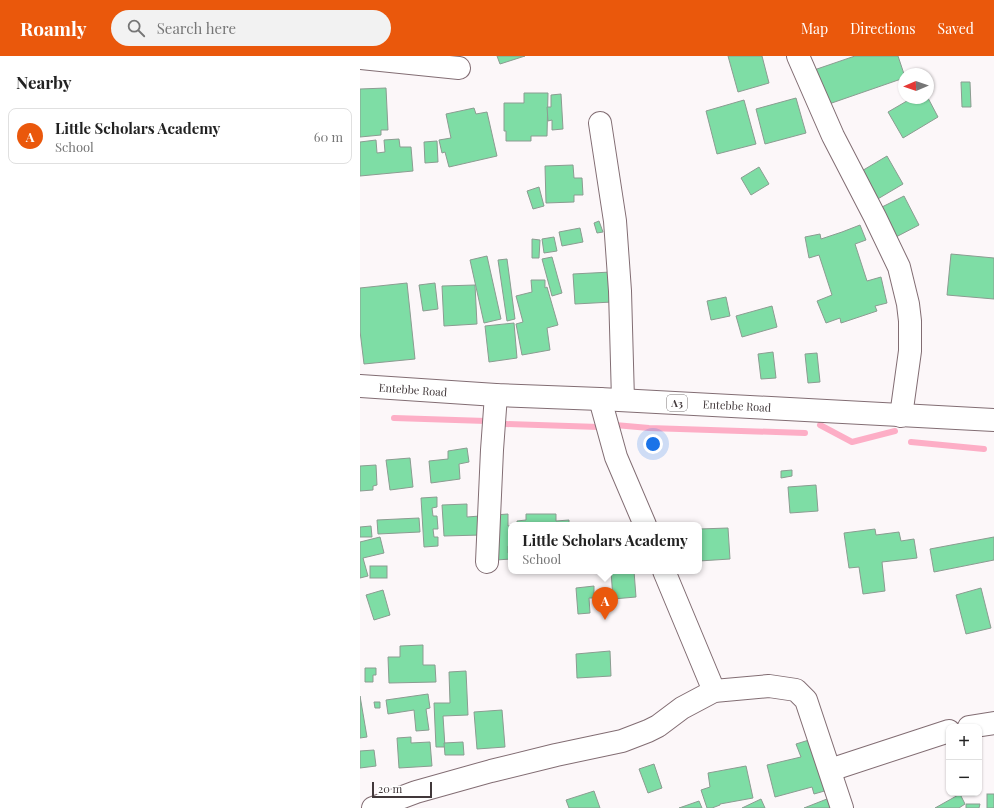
<!DOCTYPE html>
<html lang="en">
<head>
<meta charset="utf-8">
<style>
	body { margin:0; font-family:"Playfair Display",serif; background:#f2f2f2; color:#222 }
	.controls { position:absolute; right:12px; bottom:12px; display:grid; overflow:hidden; border-radius:8px; box-shadow:0 1px 3px #0004 }
	.controls button { width:36px; height:36px; display:grid; place-items:center; padding:0; border:0; border-bottom:1px solid #e0e0e0; background:#fff; color:#222; font:20px sans-serif }
	.compass { position:absolute; left:538px; top:12px; width:36px; height:36px; border-radius:50%; background:#fff; box-shadow:0 1px 3px #0004; rotate:268deg }
	.scale { position:absolute; left:12px; bottom:10px; width:60px; box-sizing:border-box; padding-left:4px; border:2px solid #41383a; border-top:0; font-size:11px; line-height:14px; white-space:nowrap; color:#41383a; -webkit-text-stroke:3px #fff; paint-order:stroke }
	.you { position:absolute; left:293px; top:388px; width:14px; height:14px; margin:-10px; border:3px solid #fff; border-radius:50%; background:#1a73e8; box-shadow:0 0 0 6px #1a73e833 }
	.badge { display:grid; place-items:center; width:26px; height:26px; border-radius:50%; background:#ea580c; color:#fff; font-size:13px; font-weight:700 }
	.pin { position:absolute; translate:-50% -33px; filter:drop-shadow(0 1px 2px #0008) }
	.pin::after { content:''; position:absolute; top:21px; width:14px; height:12px; background:inherit; clip-path:polygon(0 0,100% 0,50% 100%) }
	.popup { position:absolute; left:148px; top:466px; width:194px; height:52px; box-sizing:border-box; display:grid; place-content:center; border-radius:8px; background:#fff; filter:drop-shadow(0 1px 3px #0005); font-size:13px; white-space:nowrap; color:#767676 }
	.popup b { font-size:15px; color:#222 }
	.popup::after { content:''; position:absolute; left:50%; top:100%; margin-left:-8px; border:8px solid transparent; border-top-color:#fff }
	.list { margin:0; padding:0; list-style:none }
	h2 { display:flex; justify-content:space-between; align-items:center; height:52px; margin:0; padding:0 16px; font-size:17px }
	h2 small { font-size:13px; font-weight:400; color:#767676 }
	.list li { display:grid; grid-template-columns:26px 1fr auto; gap:12px; align-items:center; box-sizing:border-box; height:56px; margin:0 8px 8px; padding:0 8px; border:1px solid #e0e0e0; border-radius:8px }
	.list b { display:block; font-size:15px; white-space:nowrap }
	.list p { margin:0; font-size:13px; white-space:nowrap; color:#767676 }
	.list em { font-size:13px; font-style:normal; color:#767676 }
	.icon { flex:none; width:22px; height:22px; fill:none; stroke:currentColor; stroke-width:2; stroke-linecap:round; stroke-linejoin:round }
	.map { position:relative; flex:none; width:634px; height:752px; overflow:hidden }
	header { display:flex; align-items:center; gap:24px; box-sizing:border-box; height:56px; padding:0 20px; background:#ea580c; color:#fff }
	header strong { font-size:19px }
	nav { display:flex; gap:22px; margin-inline-start:auto; font-size:14px }
	.search { width:280px; height:36px; background:#f2f2f2; display:flex; align-items:center; gap:10px; box-sizing:border-box; padding:0 14px; border-radius:22px; color:#767676; font-size:15px }
	main { display:flex }
	aside { flex:1; background:#fff }
	.map>svg:first-child { display:block }
	.lines { fill:none; stroke-linecap:round; stroke-linejoin:round }
	.stream { stroke:#fdaec6; stroke-width:6 }
	.building { fill:#7edda5; stroke:#8b9c91 }
	.minor-casing { stroke:#826d73; stroke-width:24 }
	.major-casing { stroke:#826d73; stroke-width:24 }
	.minor { stroke:#fff; stroke-width:22 }
	.major { stroke:#fff; stroke-width:22 }
	.labels { text-anchor:middle; stroke-width:3.5; stroke-linejoin:round; paint-order:stroke }
	.shield { fill:#fff; stroke:#7a7475; stroke-width:1 }
	.shield-label { font-size:10px; font-weight:bold; fill:#41383a }
	.street-label { font-size:11px; fill:#41383a; stroke:#fff }
</style>
</head>
<body>
<header>
<strong>Roamly</strong>
<div class="search"><svg class="icon" aria-label="search" viewBox="0 0 24 24"><circle cx="10" cy="10" r="6"/><path d="M15 15l6 6"/></svg>Search here</div>
<nav><a>Map</a><a>Directions</a><a>Saved</a></nav>
</header>
<main>
<aside>
<h2>Nearby<small></small></h2>
<ul class="list">
<li><span class="badge">A</span><div><b>Little Scholars Academy</b><p>School</p></div><em>60 m</em></li>
</ul>
</aside>
<div class="map">
<svg width="634" height="752" viewBox="0 0 634 752">
	<rect width="100%" height="100%" fill="#fcf7f9"/>
	<g class="lines">
		<g class="stream">
			<path d="M34,362l92,3"/>
			<path d="M146,368l93,3 1,4"/>
			<path d="M460,369l32,17 43,-11"/>
			<path d="M256,373l-1,-4 34,3 156,5"/>
			<path d="M551,386l73,7"/>
		</g>
	</g>
	<g class="building">
		<path d="M137,0h28l-25,8z"/>
		<path d="M368,0h34l7,27 -31,9z"/>
		<path d="M495,0h43l6,18v4l-78,27 -12,-35z"/>
		<path d="M601,26h9l1,25h-9z"/>
		<path d="M26,32l2,42h-7v5l-21,2v-48z"/>
		<path d="M164,37h24l-1,43h-16v5h-25v-10h-2v-28h20z"/>
		<path d="M201,38l2,35 -11,1v-10l-4,1 -1,-14h4v-12z"/>
		<path d="M436,42l10,35 -41,11 -9,-35z"/>
		<path d="M552,42h16l10,19 -35,21 -15,-26z"/>
		<path d="M384,44l12,44 -39,10 -11,-43z"/>
		<path d="M114,52l2,6 11,-2 10,44 -48,11 -4,-15 -3,1 -3,-13 12,-2 -5,-24z"/>
		<path d="M39,83l1,8h11l2,24 -53,5v-34l16,-2 1,13 8,-1 -1,-12z"/>
		<path d="M77,85l1,21 -13,1 -1,-21z"/>
		<path d="M527,100l16,28 -27,16 -16,-28z"/>
		<path d="M213,109l1,13h8l1,17h-9v7l-28,1 -1,-37z"/>
		<path d="M399,111l10,17 -18,11 -10,-17z"/>
		<path d="M179,131l5,19 -11,3 -6,-18z"/>
		<path d="M544,140l15,29 -25,13 -14,-30z"/>
		<path d="M239,165l4,11 -6,1 -3,-10z"/>
		<path d="M500,169l6,15 -11,4 12,37 14,-4 6,26 -12,3 2,5 -36,12 -1,-5 -14,5 -9,-22 15,-6 -13,-40 -10,3 -4,-21 15,-3 1,5 21,-7z"/>
		<path d="M220,172l3,14 -21,4 -3,-14z"/>
		<path d="M194,181l3,14 -13,2 -2,-14z"/>
		<path d="M172,183l8,1 -1,18h-7z"/>
		<path d="M591,198l43,4v41l-47,-4z"/>
		<path d="M127,200l14,63 -17,4 -14,-63z"/>
		<path d="M192,201l10,36 -10,3 -10,-37z"/>
		<path d="M147,203l8,60 -8,2 -9,-61z"/>
		<path d="M251,216l1,30 -37,2 -2,-30z"/>
		<path d="M171,224h14v8l2,-1 11,38 -11,3 3,22 -28,5 -6,-31 7,-2 -7,-26 16,-4z"/>
		<path d="M47,227l8,76 -51,5 -4,-33v-43z"/>
		<path d="M75,227l3,26 -15,2 -4,-26z"/>
		<path d="M115,229l2,39 -33,2 -2,-40z"/>
		<path d="M366,241l4,19 -19,4 -4,-19z"/>
		<path d="M412,250l5,21 -35,10 -6,-21z"/>
		<path d="M154,267l3,35 -28,4 -4,-36z"/>
		<path d="M413,296l3,26 -15,1 -3,-25z"/>
		<path d="M457,297l3,29 -12,1 -3,-29z"/>
		<path d="M107,392l2,14 -10,2 1,15 -29,4 -2,-22 19,-2v-8z"/>
		<path d="M50,402l3,29 -23,3 -4,-30z"/>
		<path d="M16,409l1,20 -4,1v4l-13,1v-25z"/>
		<path d="M432,414v6l-11,2v-7z"/>
		<path d="M456,429l2,26 -28,2 -2,-26z"/>
		<path d="M77,441v10l-5,1 1,8h4l1,13h-5l1,8h4v9l-14,1 -3,-49z"/>
		<path d="M107,448v13l13,-1 1,19 -37,1 -2,-31z"/>
		<path d="M148,458v12h3v20h-3v7h3v6l-15,1 -2,-45z"/>
		<path d="M166,458h30v7l13,-1v5h-52v-4l9,-1z"/>
		<path d="M59,462l1,14 -42,2 -1,-14z"/>
		<path d="M11,470l1,11h-12v-10z"/>
		<path d="M368,472l2,31 -31,2v-32z"/>
		<path d="M515,473l1,6 23,-3 2,9 13,-2 3,19 -35,4 3,29 -22,3 -4,-27 -10,1 -5,-35z"/>
		<path d="M20,481l4,16 -21,5 5,18 -8,2v-36z"/>
		<path d="M634,481v23l-60,12 -4,-23z"/>
		<rect x="10" y="510" width="17" height="12"/>
		<path d="M251,515h23l2,26 -23,2z"/>
		<path d="M234,530v12h-5l1,15 -12,1 -2,-26z"/>
		<path d="M621,532l10,40 -25,6 -10,-39z"/>
		<path d="M23,534l7,25 -16,5 -8,-25z"/>
		<path d="M63,589v20h12l1,17 -47,1 -1,-26h12v-11z"/>
		<path d="M250,595l1,25 -34,2 -1,-24z"/>
		<path d="M5,612h11v7h-3v7h-8z"/>
		<path d="M106,615l2,44 -25,1 2,31h-9l-2,-44h16l-1,-31z"/>
		<path d="M68,638l2,14 -4,1 3,21 -13,1 -2,-21 -26,4 -2,-14z"/>
		<path d="M0,640l7,41 -7,1z"/>
		<path d="M14,646h6v6h-5z"/>
		<path d="M142,654l3,37 -28,2 -3,-37z"/>
		<path d="M51,681v6l19,-1 2,24 -33,2 -2,-30z"/>
		<path d="M449,684l19,50 -14,4 -2,-7 -37,10 -8,-32 34,-8 -5,-13z"/>
		<path d="M103,686l1,13h-19l-1,-12z"/>
		<path d="M14,694l2,16 -16,2v-17z"/>
		<path d="M294,708l8,24 -14,5 -9,-24z"/>
		<path d="M386,710l7,32 -33,6v1l-8,3h-5l-6,-18 9,-3 -2,-14z"/>
		<path d="M234,735l6,17h-31l-3,-8z"/>
		<path d="M600,738l5,10 -6,4h-24z"/>
		<rect x="627" y="738" width="7" height="14"/>
		<path d="M472,741l4,11h-32z"/>
		<path d="M401,743l4,9h-23z"/>
		<path d="M339,745l3,7h-23z"/>
		<path d="M606,748h14l-1,4h-13z"/>
	</g>
	<g class="lines">
		<g class="minor-casing">
			<g id="minor">
				<path d="M438,0l35,80 42,81 24,50 9,37 2,17v30l-9,65"/>
				<path d="M0,2l99,10"/>
				<path d="M240,67l15,98 5,70 3,109"/>
				<path d="M240,343l16,58 29,68"/>
				<path d="M127,506l5,-112 4,-55"/>
				<path d="M304,515l50,120"/>
				<path d="M609,671l25,-4"/>
				<path d="M470,714l119,-39"/>
				<path d="M13,752l43,-16 75,-21 65,-16 66,-14 26,-10 10,-5 24,-18 32,-17 55,-5 27,4 10,10 36,108"/>
			</g>
		</g>
		<g class="major-casing">
			<path id="major" d="M0,330l136,9 104,4 394,21"/>
		</g>
		<use href="#minor" class="minor"/>
		<use href="#major" class="major"/>
	</g>
	<g class="labels">
		<rect class="shield" x="307" y="339" width="20" height="16" rx="3"/>
		<g class="shield-label">
			<text x="317" y="351">A3</text>
		</g>
		<g class="street-label">
			<text transform="translate(53 334) rotate(4)" y="4">Entebbe Road</text>
			<text transform="translate(377 350) rotate(3)" y="4">Entebbe Road</text>
		</g>
	</g>
</svg>
<div class="controls">
<button>+</button>
<button>−</button>
</div>
<svg class="compass" viewBox="-18 -18 36 36"><path d="M0-13l5 13h-10z" fill="#e53935"/><path d="M0 13l5-13h-10z" fill="#767676"/></svg>
<div class="scale">20 m</div>
<div class="you"></div>
<div class="pin badge" style="left:245px;top:564px">A</div>
<div class="popup"><b>Little Scholars Academy</b>School</div>
</div>
</main>
</body>
</html>
